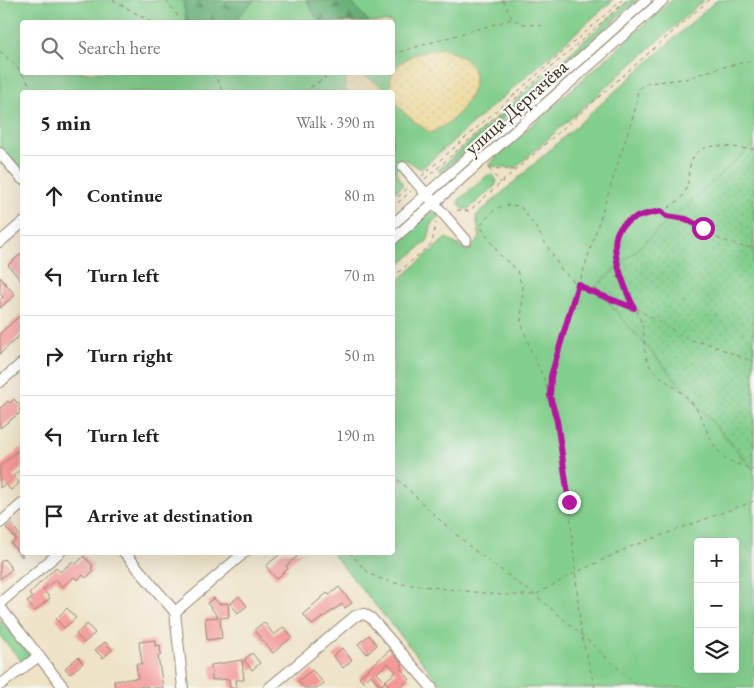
<!DOCTYPE html>
<html lang="en">
<head>
<meta charset="utf-8">
<style>
	body { margin:0; font-family:"EB Garamond",serif; background:#f6f6f6; color:#222 }
	.controls { position:absolute; right:15px; bottom:15px; display:grid; overflow:hidden; border-radius:5px; box-shadow:0 5px 20px #0002 }
	.controls button { width:45px; height:45px; display:grid; place-items:center; padding:0; border:0; border-bottom:1px solid #e0e0e0; background:#fff; color:#222; font:25px sans-serif }
	.stop { position:absolute; width:15px; height:15px; margin:-11px; border:4px solid #b5179e; border-radius:50%; background:#fff }
	.stop.end { background:#b5179e; border-color:#fff; box-shadow:0 1px 5px #0008 }
	.list { margin:0; padding:0; list-style:none }
	h2 { display:flex; justify-content:space-between; align-items:center; height:65px; margin:0; padding:0 20px; font-size:21px }
	h2 small { font-size:16px; font-weight:400; color:#767676 }
	.list li { display:grid; grid-template-columns:32px 1fr auto; gap:15px; align-items:center; box-sizing:border-box; height:80px; padding:0 20px; border-top:1px solid #e0e0e0 }
	.list b { display:block; font-size:19px; white-space:nowrap }
	.list em { font-size:16px; font-style:normal; color:#767676 }
	.icon { flex:none; width:28px; height:28px; fill:none; stroke:currentColor; stroke-width:2; stroke-linecap:round; stroke-linejoin:round }
	.map { position:relative; flex:none; width:754px; height:688px; overflow:hidden }
	.search { position:absolute; background:#fff; box-shadow:0 5px 20px #0002; left:20px; top:20px; width:375px; height:55px; display:flex; align-items:center; gap:12px; box-sizing:border-box; padding:0 18px; border-radius:5px; color:#767676; font-size:19px }
	.panel { position:absolute; background:#fff; box-shadow:0 5px 20px #0002; left:20px; top:90px; width:375px; height:465px; border-radius:5px }
	.map>svg:first-child { display:block }
	.grass { fill:#82ce8c; stroke:#5e7c55; fill-rule:evenodd }
	.forest { fill:url(#forest-firs); stroke:#526e4b }
	.sand { fill:url(#sand-dots); stroke:#94825e }
	.park { fill:url(#park-dots); stroke:#5e7c55 }
	.building { fill:#f39897 }
	.lines { fill:none; stroke-linecap:round; stroke-linejoin:round }
	.minor-casing { stroke:#948672; stroke-width:12 }
	.path { stroke:#948672; stroke-width:1; stroke-dasharray:4 4; stroke-linecap:butt }
	.minor { stroke:#fff; stroke-width:10 }
	.route { stroke:#b5179e; stroke-width:6 }
	.labels { text-anchor:middle; stroke-width:4.5; stroke-linejoin:round; paint-order:stroke }
	.street-label { font-size:20px; fill:#3b2a1e; stroke:#f6f6f2 }
</style>
</head>
<body>
<div class="map">
<svg width="754" height="688" viewBox="0 0 754 688">
	<defs>
		<pattern id="forest-firs" width="22" height="20" patternUnits="userSpaceOnUse" patternTransform="scale(1.25)"><rect width="22" height="20" fill="#69b178"/><path d="M5 1l3.5 6h-7zM16 11l3.5 6h-7z" fill="#589062"/></pattern>
		<pattern id="sand-dots" width="8" height="8" patternUnits="userSpaceOnUse" patternTransform="scale(1.25)"><rect width="8" height="8" fill="#eeda9e"/><path d="M2 2h.1M6 6h.1" fill="none" stroke="#cdbb88" stroke-width="1.8" stroke-linecap="round"/></pattern>
		<pattern id="park-dots" width="8" height="8" patternUnits="userSpaceOnUse" patternTransform="scale(1.25)"><rect width="8" height="8" fill="#82ce8c"/><path d="M2 2h.1M6 6h.1" fill="none" stroke="#71b178" stroke-width="1.8" stroke-linecap="round"/></pattern>
	</defs>
	<rect width="100%" height="100%" fill="#f6f6f2"/>
	<filter id="ink" filterUnits="userSpaceOnUse"><feTurbulence type="fractalNoise" baseFrequency=".02" numOctaves="2"/><feDisplacementMap in="SourceGraphic" scale="10" xChannelSelector="R" yChannelSelector="G"/><feConvolveMatrix kernelMatrix="1 2 1 2 8 2 1 2 1" color-interpolation-filters="sRGB"/></filter>
	<filter id="wash" filterUnits="userSpaceOnUse"><feTurbulence type="fractalNoise" baseFrequency=".0096" numOctaves="4" result="noise"/><feDisplacementMap in="SourceGraphic" scale="20" xChannelSelector="R" yChannelSelector="G"/><feGaussianBlur stdDeviation="1.12" result="paint"/><feColorMatrix in="noise" values="0 0 0 0 0 0 0 0 0 0 0 0 0 0 0 0 0 1.4 0 .05"/><feComposite in="paint" operator="in"/></filter>
	<g filter="url(#wash)">
		<rect width="100%" height="100%" fill="#eee3c7"/>
		<g class="grass">
			<path d="M0,0h613l-192,169 -16,-10 -10,11 8,15 -10,9 -1,-102h-370v82l-22,-26zM22,22h370v50h-370z"/>
			<path d="M630,0h8l-197,173 -3,-3z"/>
			<path d="M672,0h32l-189,168 -26,-2 8,-10z"/>
			<path d="M717,0h37v688h-310l-112,-135 60,-1 1,-267 53,-47 22,13 12,-13 -4,-22zM698,542h37v127h-37z"/>
			<path d="M492,174l5,7 -2,5 -27,23h-5l-5,-7 2,-3 28,-24z"/>
			<path d="M431,212l6,1 2,3 -7,6 -4,18 -35,31 -1,-26z"/>
			<path d="M0,619l31,38 -7,7 -24,-28z"/>
		</g>
		<g class="forest">
			<path d="M183,0h71l-20,22h-48z"/>
			<path d="M306,0h43l20,22h-47l-6,-5z"/>
		</g>
		<g class="sand">
			<path d="M443,48c11,5 22,9 29,19 10,16 -8,41 -19,52 -7,6 -15,10 -23,14 -12,-10 -31,-21 -37,-36 -13,-33 22,-46 50,-49z"/>
			<path d="M354,73l9,1 23,15 2,3h-43l1,-15z"/>
		</g>
		<path class="park" d="M754,144v326l-159,-183z"/>
		<g id="blocks">
			<g class="building">
				<path d="M22,253v29l-14,-17z"/>
				<path d="M0,277l15,18 -15,13v-8l3,-3 -3,-3z"/>
				<path d="M22,314v19l-22,21v-21z"/>
				<path d="M14,399l7,8 -2,3 2,2 -21,16v-20l8,-7 2,2z"/>
				<path d="M22,447v21l-9,8 6,7 -8,7 -6,-6 -5,4v-22z"/>
				<path d="M11,524l11,14v19l-11,-14 5,-4 -10,-11z"/>
				<path d="M282,552h20l-16,14 2,3 -12,10 -10,-13z"/>
				<path d="M84,556l9,10 -2,2 2,3 -7,7 -3,-3 -6,5 -3,-3 -12,10 -6,-8 -13,11 7,8 -15,13 -8,-9 5,-4 -3,-4 27,-27 4,5 13,-11 3,3z"/>
				<path d="M4,559l8,10 -12,10v-17z"/>
				<path d="M339,587l13,16 -7,5 -3,-4 -30,21 -9,-11 24,-21 2,2z"/>
				<path d="M239,596l8,10 -9,7 -8,-9z"/>
				<path d="M214,598l5,6 9,-1 1,14 -9,1 2,20 -15,2 -2,-22 13,-1 -11,-14z"/>
				<path d="M67,608l9,10 -12,10 -8,-9z"/>
				<path d="M264,622l10,13 10,-8 8,10 -19,16 -19,-23z"/>
				<path d="M87,624l8,9 -11,10 -8,-9z"/>
				<path d="M369,635l8,10 -10,9 -9,-10z"/>
				<path d="M155,640v6l5,-1 1,10 -3,1 5,32h-15v-2l-33,2 -1,-7 24,-3 -2,-14h6l-3,-22z"/>
				<path d="M105,642l7,8 -9,8 -8,-8z"/>
				<path d="M342,648l10,12 -9,8 -10,-12z"/>
				<path d="M390,650l13,15 -3,3 10,11 -11,9h-8l-6,-7 11,-9 -8,-9 -11,10 8,9 -5,4 -9,-11 -7,7 -5,-5z"/>
				<path d="M252,653l8,10 -8,7 -8,-10z"/>
				<path d="M78,657l5,6 -13,11 -5,-6z"/>
				<path d="M242,660l2,20h-8l1,8h-7l-1,-9 -17,1 -1,-15z"/>
				<path d="M312,670l12,13 -6,5h-14l-6,-7z"/>
			</g>
		</g>
	</g>
	<g filter="url(#ink)">
		<use href="#blocks" fill-opacity="0" stroke="#948672" stroke-width="1"/>
		<g class="lines">
			<g class="minor-casing">
				<g id="minor">
					<path d="M0,153l22,26"/>
					<path d="M403,167l63,73"/>
					<path d="M392,225l254,-225"/>
					<path d="M392,240l271,-240"/>
					<path d="M0,242l22,-19"/>
					<path d="M0,382l22,-19"/>
					<path d="M0,523l22,-19"/>
					<path d="M124,552l51,60"/>
					<path d="M0,603l60,-51"/>
					<path d="M0,607l64,81"/>
					<path d="M0,685l39,-29"/>
					<path d="M183,688l-8,-76 70,-60"/>
					<path d="M269,688l86,-72 9,-2 7,4 61,70"/>
				</g>
			</g>
			<g class="path">
				<path d="M113,0l38,22"/>
				<path d="M166,0l16,22"/>
				<path d="M503,0l9,19 12,5 21,2"/>
				<path d="M0,51l18,17 17,24"/>
				<path d="M392,54l120,-35"/>
				<path d="M213,72l10,20"/>
				<path d="M304,92l29,-20"/>
				<path d="M754,149c-24,0 -60,-15 -65,22 -1,11 -1,20 -9,28 -5,5 -13,10 -19,12 -13,4 -34,5 -41,17 -17,28 17,74 23,101 2,12 0,26 7,37 7,11 33,25 43,38 12,15 15,39 30,52 8,7 21,10 31,14"/>
				<path d="M488,168l27,2"/>
				<path d="M489,169l12,14"/>
				<path d="M422,176l200,-176"/>
				<path d="M425,179l202,-179"/>
				<path d="M392,202l17,-15"/>
				<path d="M392,208l19,-17"/>
				<path d="M457,210l12,1 240,-211"/>
				<path d="M661,211l6,6 19,2 33,20 25,8h10"/>
				<path d="M392,278l40,-35 4,-20"/>
				<path d="M550,395l1,-19 5,-20 79,-246 3,-21 9,-6 38,-4 30,-10 39,-9"/>
				<path d="M392,474l49,47 33,29 61,45 46,39 58,54"/>
				<path d="M349,552c19,20 17,23 45,31l108,12h33l40,-22 55,-26 124,-46"/>
				<path d="M595,688l-14,-54 -12,-132 -12,-81 -13,-42 -13,-28 -10,-29 2,-31 -6,-21 -17,-15 -20,-29c15,-17 16,-23 40,-20l18,25 23,38 12,12 14,9 48,18 55,32 19,4 45,18"/>
			</g>
			<use href="#minor" class="minor"/>
		</g>
	</g>
	<g class="lines" filter="url(#ink)">
		<path class="route" d="M569,502l-12,-81 -7,-25 1,-20 27,-92 9,6 47,18c-8,-17 -29,-65 -13,-81 10,-11 27,-13 40,-16l6,5 19,3 17,9"/>
	</g>
	<g class="labels">
		<g class="street-label">
			<text transform="translate(516 107) rotate(-42)" y="7">улица Дергачёва</text>
		</g>
	</g>
</svg>
<div class="controls">
<button>+</button>
<button>−</button>
<button><svg class="icon" aria-label="layers" viewBox="0 0 24 24"><path d="M12 4l9 5-9 5-9-5zM3 14l9 5 9-5"/></svg></button>
</div>
<div class="stop" style="left:703px;top:228px"></div>
<div class="stop end" style="left:569px;top:502px"></div>
<div class="search"><svg class="icon" aria-label="search" viewBox="0 0 24 24"><circle cx="10" cy="10" r="6"/><path d="M15 15l6 6"/></svg>Search here</div>
<section class="panel">
<h2>5 min<small>Walk · 390 m</small></h2>
<ul class="list">
<li><svg class="icon" aria-label="ahead" viewBox="0 0 24 24"><path d="M12 20V5M6 11l6-6 6 6"/></svg><div><b>Continue</b></div><em>80 m</em></li>
<li><svg class="icon" aria-label="left" viewBox="0 0 24 24"><path d="M17 20v-9H6M10 6l-5 5 5 5"/></svg><div><b>Turn left</b></div><em>70 m</em></li>
<li><svg class="icon" aria-label="right" viewBox="0 0 24 24"><path d="M7 20v-9h11M14 6l5 5-5 5"/></svg><div><b>Turn right</b></div><em>50 m</em></li>
<li><svg class="icon" aria-label="left" viewBox="0 0 24 24"><path d="M17 20v-9H6M10 6l-5 5 5 5"/></svg><div><b>Turn left</b></div><em>190 m</em></li>
<li><svg class="icon" aria-label="arrive" viewBox="0 0 24 24"><path d="M6 21V4h12l-3 4 3 4H6"/></svg><div><b>Arrive at destination</b></div></li>
</ul>
</section>
</div>
</body>
</html>
